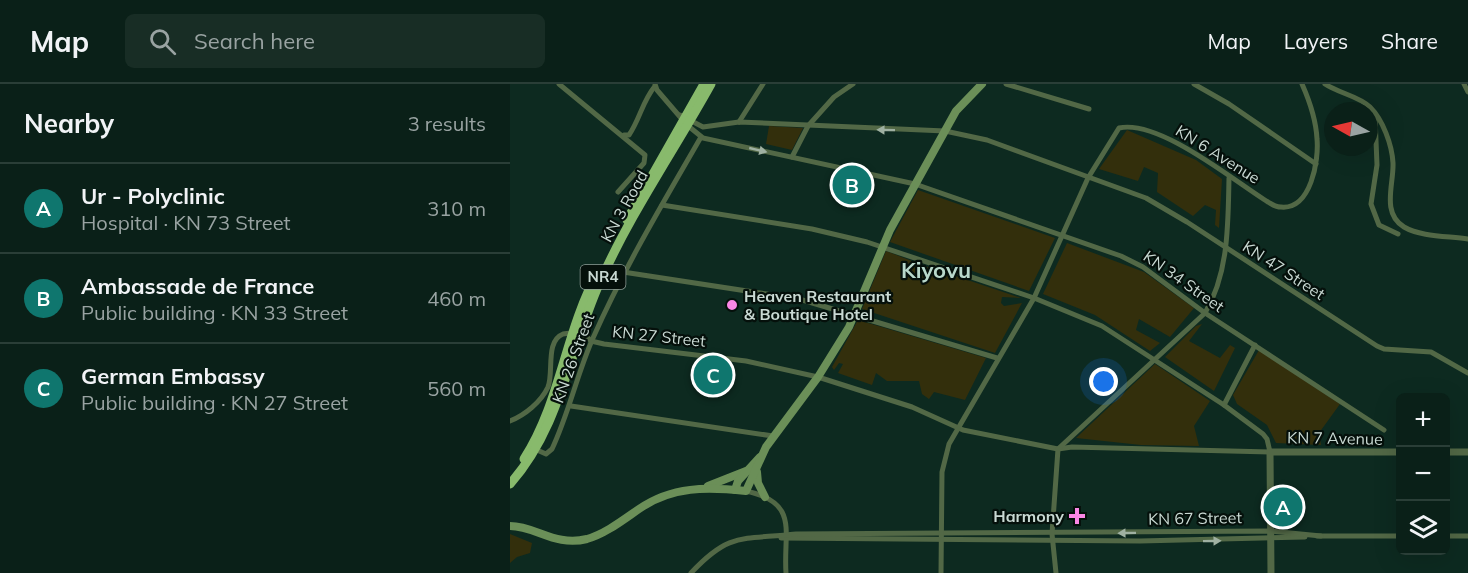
<!DOCTYPE html>
<html lang="en">
<head>
<meta charset="utf-8">
<style>
	body { margin:0; font-family:Mulish,sans-serif; background:#182d25; color:#f1f3f6 }
	.controls { position:absolute; right:18px; bottom:18px; display:grid; overflow:hidden; border-radius:9px; box-shadow:0 6px 24px #0002 }
	.controls button { width:54px; height:54px; display:grid; place-items:center; padding:0; border:0; border-bottom:2px solid #2a3e37; background:#0a2018; color:#f1f3f6; font:30px sans-serif }
	.compass { position:absolute; left:814px; top:18px; width:54px; height:54px; border-radius:50%; background:#0a2018; box-shadow:0 6px 24px #0002; rotate:278deg }
	.you { position:absolute; left:594px; top:298px; width:21px; height:21px; margin:-15px; border:4px solid #fff; border-radius:50%; background:#1a73e8; box-shadow:0 0 0 9px #1a73e833 }
	.badge { display:grid; place-items:center; width:39px; height:39px; border-radius:50%; background:#0f766e; color:#fff; font-size:20px; font-weight:700 }
	.pin { position:absolute; translate:-50% -50%; border:3px solid #fff; box-shadow:0 2px 6px #0006 }
	.list { margin:0; padding:0; list-style:none }
	h2 { display:flex; justify-content:space-between; align-items:center; height:78px; margin:0; padding:0 24px; font-size:26px }
	h2 small { font-size:20px; font-weight:400; color:#99a3a2 }
	.list li { display:grid; grid-template-columns:39px 1fr auto; gap:18px; align-items:center; box-sizing:border-box; height:90px; padding:0 24px; border-top:2px solid #2a3e37 }
	.list b { display:block; font-size:22px; white-space:nowrap }
	.list p { margin:0; font-size:20px; white-space:nowrap; color:#99a3a2 }
	.list em { font-size:20px; font-style:normal; color:#99a3a2 }
	.icon { flex:none; width:33px; height:33px; fill:none; stroke:currentColor; stroke-width:2; stroke-linecap:round; stroke-linejoin:round }
	.map { position:relative; flex:none; width:958px; height:489px; overflow:hidden }
	header { display:flex; align-items:center; gap:36px; box-sizing:border-box; height:84px; padding:0 30px; background:#0a2018; border-bottom:2px solid #2a3e37 }
	header strong { font-size:28px }
	nav { display:flex; gap:33px; margin-inline-start:auto; font-size:21px }
	.search { width:420px; height:54px; background:#182d25; display:flex; align-items:center; gap:15px; box-sizing:border-box; padding:0 21px; border-radius:9px; color:#99a3a2; font-size:22px }
	main { display:flex }
	aside { flex:1; background:#0a2018 }
	.map>svg:first-child { display:block }
	.green { fill:#332f0c }
	.lines { fill:none; stroke-linecap:round; stroke-linejoin:round }
	.minor { stroke:#526846; stroke-width:5 }
	.tertiary { stroke:#526846; stroke-width:7 }
	.secondary { stroke:#6b8f58; stroke-width:8 }
	.trunk { stroke:#88ba6c; stroke-width:9 }
	.oneway { fill:#9fb1a2 }
	.poi-dot { fill:#fb87e6; stroke:#05100b; stroke-width:2 }
	.labels { text-anchor:middle; stroke-width:4.5; stroke-linejoin:round; paint-order:stroke }
	.shield { fill:#05100b; stroke:#8e9d97; stroke-width:1.5 }
	.shield-label { font-size:15px; font-weight:bold; fill:#c9d9d3 }
	.street-label { font-size:16px; fill:#c9d9d3; stroke:#05100b }
	.poi-label { font-size:16px; font-weight:bold; fill:#c9d9d3; stroke:#05100b; text-anchor:start }
	.district-label { font-size:22px; font-weight:bold; fill:#b8d8cb; stroke:#05100b }
</style>
</head>
<body>
<header>
<strong>Map</strong>
<div class="search"><svg class="icon" aria-label="search" viewBox="0 0 24 24"><circle cx="10" cy="10" r="6"/><path d="M15 15l6 6"/></svg>Search here</div>
<nav><a>Map</a><a>Layers</a><a>Share</a></nav>
</header>
<main>
<aside>
<h2>Nearby<small>3 results</small></h2>
<ul class="list">
<li><span class="badge">A</span><div><b>Ur - Polyclinic</b><p>Hospital · KN 73 Street</p></div><em>310 m</em></li>
<li><span class="badge">B</span><div><b>Ambassade de France</b><p>Public building · KN 33 Street</p></div><em>460 m</em></li>
<li><span class="badge">C</span><div><b>German Embassy</b><p>Public building · KN 27 Street</p></div><em>560 m</em></li>
</ul>
</aside>
<div class="map">
<svg width="958" height="489" viewBox="0 0 958 489">
	<rect width="100%" height="100%" fill="#0d2a20"/>
	<g class="green">
		<path d="M259,42l34,2 -11,22 -26,-6z"/>
		<path d="M617,46l69,30 26,19 -3,49 -4,-3 1,-15 -11,-5 -12,11 -36,-24 1,-19 -14,-6 -6,14 -39,-12z"/>
		<path d="M408,106l137,48 -26,53 -139,-49z"/>
		<path d="M557,159l77,29 50,36 -24,29 -31,-18 -3,11 24,13 -10,8 -55,-36 -52,-21z"/>
		<path d="M376,167l44,17 -1,6 8,2 4,-5 80,27 -19,-1 -1,6 3,3 18,-3 -27,50 -133,-44z"/>
		<path d="M348,236l128,38 -21,42 -31,-8 -5,7 -7,-5 -3,-13h-32l-11,-8 -4,12 -34,-12 5,-9 -4,-1 -5,7 -2,-3z"/>
		<path d="M692,240l-13,17 31,17 10,-13 5,3 -21,43 -49,-34 31,-31z"/>
		<path d="M749,266l81,54 -21,29 2,12 -45,-2 -9,-18 -30,-21 -4,-9z"/>
		<path d="M645,280l55,37 -16,25 5,20 -58,-1 -65,-7z"/>
		<path d="M0,450l22,9 -2,10 -13,4 -7,6z"/>
	</g>
	<g class="lines">
		<g class="minor">
			<path d="M49,0l86,71 -1,8 -26,29"/>
			<path d="M145,0l2,6 24,28"/>
			<path d="M496,0l83,25"/>
			<path d="M684,0l35,20 87,60"/>
			<path d="M815,0c13,9 34,12 45,23 13,13 22,38 23,56 1,21 -12,50 11,64 17,10 45,9 64,12"/>
			<path d="M954,0l4,8"/>
			<path d="M170,31l23,12 36,-5 206,9 42,9 159,58 41,24 190,124 7,3 47,3 37,21"/>
			<path d="M865,32l2,49 -6,39 8,21 19,9"/>
			<path d="M229,38l24,-38"/>
			<path d="M177,41l16,13 212,46 206,72 22,11 62,46 179,117"/>
			<path d="M114,51h5c11,-16 13,-33 26,-49"/>
			<path d="M282,73l16,-31 26,-29 19,-13"/>
			<path d="M113,188l176,27 198,59"/>
			<path d="M714,321l31,-60"/>
			<path d="M61,322l202,30"/>
			<path d="M0,337c15,-6 31,-19 38,-34 6,-15 -3,-46 15,-53 6,-1 14,-1 19,-2l9,9 13,3 142,17 72,16 94,30 51,23 95,19 14,-2 198,5 -3,-13 -4,-5 -39,-29 -122,-79 -68,-28 -167,-56 -55,-13 -150,-24"/>
			<path d="M27,366l9,4 6,-5c17,-36 25,-75 41,-111 31,-70 70,-135 108,-201"/>
			<path d="M236,407c54,12 37,40 40,82"/>
			<path d="M807,452h83"/>
			<path d="M936,452h22"/>
			<path d="M271,454l359,3 165,-4"/>
			<path d="M181,489c39,-42 52,-33 105,-39l474,-3 51,5"/>
			<path d="M431,489l1,-101 7,-28 85,-146 54,-120 31,-50c40,-9 115,53 149,74 3,2 9,5 13,5 30,3 38,-47 36,-68 -1,-20 -7,-37 -15,-55"/>
			<path d="M546,489l-4,-39 6,-85 147,-136c24,-40 23,-90 24,-135"/>
		</g>
		<g class="tertiary">
			<path d="M936,368h22"/>
			<path d="M761,489l-1,-121h130"/>
		</g>
		<g class="secondary">
			<path d="M247,388l1,11 7,14"/>
			<path d="M198,402l38,-15"/>
			<path d="M225,406l3,-9 22,-24"/>
			<path d="M0,442c26,0 45,21 77,13 18,-5 36,-19 52,-30 33,-23 68,-22 107,-18l20,-44 52,-70 31,-50 41,-97 66,-119 26,-27"/>
		</g>
		<g class="trunk">
			<path d="M117,136l77,-136"/>
			<path d="M14,375c37,-57 41,-128 74,-187"/>
			<path d="M0,400c51,-58 59,-133 90,-202 30,-68 75,-133 111,-198"/>
		</g>
	</g>
	<defs><path id="oneway-solid" d="M-6-.8H1V-3.2L6.5 0L1 3.2V.8H-6Z" transform="scale(1.5)"/></defs>
	<g class="oneway">
		<use href="#oneway-solid" transform="translate(376 46) rotate(-179)"/>
		<use href="#oneway-solid" transform="translate(248 66) rotate(13)"/>
		<use href="#oneway-solid" transform="translate(617 449) rotate(179)"/>
		<use href="#oneway-solid" transform="translate(702 457) rotate(-1)"/>
	</g>
	<g class="poi-dot">
		<circle cx="222" cy="221" r="6"/>
		<path d="M564 423h6v6h6v6h-6v6h-6v-6h-6v-6h6z"/>
	</g>
	<g class="labels">
		<rect class="shield" x="70.5" y="181" width="45" height="24" rx="4.5"/>
		<g class="shield-label">
			<text x="93" y="198">NR4</text>
		</g>
		<g class="street-label">
			<text transform="translate(708 70) rotate(32)" y="6">KN 6 Avenue</text>
			<text transform="translate(114 122) rotate(-61)" y="6">KN 3 Road</text>
			<text transform="translate(774 186) rotate(33)" y="6">KN 47 Street</text>
			<text transform="translate(674 197) rotate(35)" y="6">KN 34 Street</text>
			<text transform="translate(149 252) rotate(6)" y="6">KN 27 Street</text>
			<text transform="translate(63 274) rotate(-70)" y="6">KN 26 Street</text>
			<text transform="translate(825 354) rotate(1)" y="6">KN 7 Avenue</text>
			<text transform="translate(685 434) rotate(-1)" y="6">KN 67 Street</text>
		</g>
		<g class="poi-label">
			<text x="234" y="218">Heaven Restaurant<tspan x="234" dy="18">&amp; Boutique Hotel</tspan></text>
			<text x="554" y="438" text-anchor="end">Harmony</text>
		</g>
		<g class="district-label">
			<text x="426" y="194">Kiyovu</text>
		</g>
	</g>
</svg>
<div class="controls">
<button>+</button>
<button>−</button>
<button><svg class="icon" aria-label="layers" viewBox="0 0 24 24"><path d="M12 4l9 5-9 5-9-5zM3 14l9 5 9-5"/></svg></button>
</div>
<svg class="compass" viewBox="-18 -18 36 36"><path d="M0-13l5 13h-10z" fill="#e53935"/><path d="M0 13l5-13h-10z" fill="#99a3a2"/></svg>
<div class="you"></div>
<div class="pin badge" style="left:773px;top:423px">A</div>
<div class="pin badge" style="left:342px;top:101px">B</div>
<div class="pin badge" style="left:203px;top:291px">C</div>
</div>
</main>
</body>
</html>
